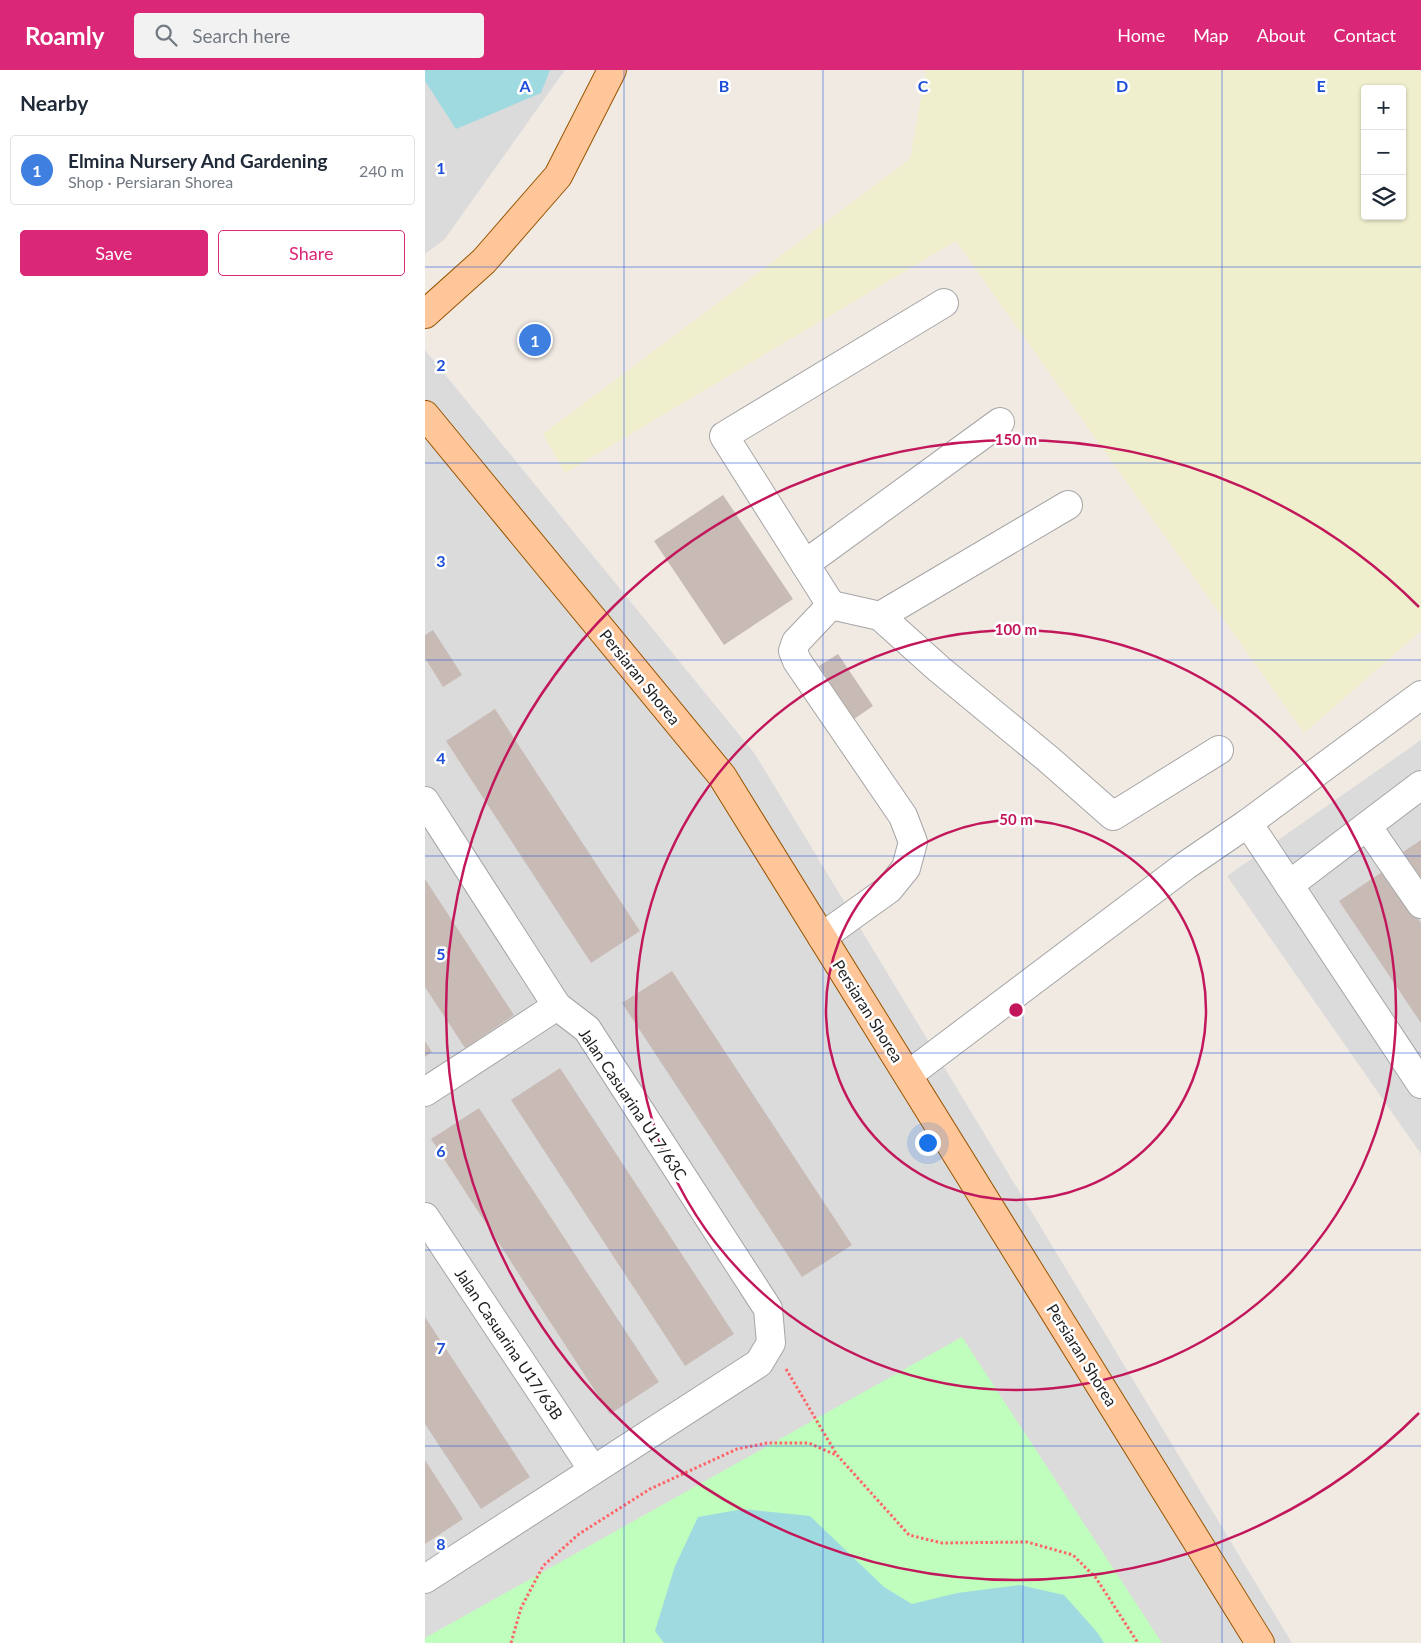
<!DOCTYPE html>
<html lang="en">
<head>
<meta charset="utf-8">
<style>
	body { margin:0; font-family:Lato,sans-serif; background:#f2f2f3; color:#1f2937 }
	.controls { position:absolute; right:15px; top:15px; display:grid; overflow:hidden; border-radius:5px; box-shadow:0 1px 4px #0004 }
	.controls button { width:45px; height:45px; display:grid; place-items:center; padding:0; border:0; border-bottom:1px solid #e0e1e3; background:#fff; color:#1f2937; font:25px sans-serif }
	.you { position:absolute; left:502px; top:1072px; width:18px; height:18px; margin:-12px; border:4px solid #fff; border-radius:50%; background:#1a73e8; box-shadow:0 0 0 8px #1a73e833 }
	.badge { display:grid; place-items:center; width:32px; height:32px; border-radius:50%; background:#db2777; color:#fff; font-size:16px; font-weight:700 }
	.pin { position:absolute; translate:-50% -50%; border:2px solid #fff; box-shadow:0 1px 5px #0006 }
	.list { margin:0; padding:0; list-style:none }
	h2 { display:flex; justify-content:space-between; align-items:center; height:65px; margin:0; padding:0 20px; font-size:21px }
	h2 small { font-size:16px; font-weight:400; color:#747a83 }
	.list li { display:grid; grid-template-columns:32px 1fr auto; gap:15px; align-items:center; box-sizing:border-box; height:70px; margin:0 10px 10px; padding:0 10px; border:1px solid #e0e1e3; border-radius:5px }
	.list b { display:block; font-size:19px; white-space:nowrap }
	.list p { margin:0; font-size:16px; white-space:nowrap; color:#747a83 }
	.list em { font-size:16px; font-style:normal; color:#747a83 }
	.actions { display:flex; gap:10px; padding:15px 20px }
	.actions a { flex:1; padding:11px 0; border:1px solid #db2777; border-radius:5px; text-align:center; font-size:18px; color:#db2777 }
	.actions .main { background:#db2777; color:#fff }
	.icon { flex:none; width:28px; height:28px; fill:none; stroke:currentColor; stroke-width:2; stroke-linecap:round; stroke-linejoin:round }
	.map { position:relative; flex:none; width:996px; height:1573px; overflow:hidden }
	header { display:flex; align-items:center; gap:30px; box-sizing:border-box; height:70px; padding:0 25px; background:#db2777; color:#fff }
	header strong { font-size:24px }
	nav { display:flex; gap:28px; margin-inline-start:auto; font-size:18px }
	.search { width:350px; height:45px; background:#f2f2f3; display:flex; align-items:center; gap:12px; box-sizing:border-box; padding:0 18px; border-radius:5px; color:#747a83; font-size:19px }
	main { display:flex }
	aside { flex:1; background:#fff }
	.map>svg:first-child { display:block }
	.residential { fill:#dcdbdb }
	.farmland { fill:#f0efcd; fill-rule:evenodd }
	.park { fill:#bffebc }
	.water { fill:#a0dae1 }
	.building { fill:#c8bbb6 }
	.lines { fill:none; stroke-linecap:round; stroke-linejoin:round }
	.minor-casing { stroke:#a5a5a5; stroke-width:30 }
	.major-casing { stroke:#985400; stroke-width:30 }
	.path { stroke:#ff6567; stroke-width:3; stroke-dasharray:2.5 2.5; stroke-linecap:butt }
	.minor { stroke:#fff; stroke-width:28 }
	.major { stroke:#ffc799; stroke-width:28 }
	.grid { fill:none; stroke:#1d4ed8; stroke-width:1; stroke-opacity:0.55 }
	.ring { fill:none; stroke:#c2185b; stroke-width:2.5 }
	.labels { text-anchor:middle; stroke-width:5; stroke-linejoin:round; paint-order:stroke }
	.street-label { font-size:16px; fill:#1e1e1e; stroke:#fff }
	.grid-label { font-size:16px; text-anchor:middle; font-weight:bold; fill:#1d4ed8; stroke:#fff; stroke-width:5; stroke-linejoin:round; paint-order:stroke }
	.centre { fill:#c2185b; stroke:#fff; stroke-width:2.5 }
	.ring-label { font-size:15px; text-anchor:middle; font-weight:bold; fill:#c2185b; stroke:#fff; stroke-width:5; stroke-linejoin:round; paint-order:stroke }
</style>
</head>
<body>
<header>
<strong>Roamly</strong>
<div class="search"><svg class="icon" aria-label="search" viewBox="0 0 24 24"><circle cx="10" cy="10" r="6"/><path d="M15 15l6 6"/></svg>Search here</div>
<nav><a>Home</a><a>Map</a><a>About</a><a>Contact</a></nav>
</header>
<main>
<aside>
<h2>Nearby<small></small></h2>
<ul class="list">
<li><span class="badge" style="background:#3f7fe0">1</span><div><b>Elmina Nursery And Gardening</b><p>Shop · Persiaran Shorea</p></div><em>240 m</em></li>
</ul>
<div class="actions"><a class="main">Save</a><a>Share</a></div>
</aside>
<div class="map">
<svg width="996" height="1573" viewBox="0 0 996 1573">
	<rect width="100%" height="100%" fill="#f0eae3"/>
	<g class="residential">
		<path d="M0,0h140l-121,170 -19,14z"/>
		<path d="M0,280l330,404 537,889h-867z"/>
		<path d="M996,670v414l-194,-278z"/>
	</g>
	<path class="farmland" d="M501,0h495v561l-117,102 -348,-492 -391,232 -22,-39 367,-275zM940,19h37v127h-37z"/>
	<path class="park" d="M537,1267l200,306h-737v-5z"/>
	<g class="water">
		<path d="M0,0h125l-9,23 -85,36 -31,-48z"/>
		<path d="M318,1439l67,7 74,71 28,17 45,-11 63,-8 44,10 33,37 7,11h-440l-9,-12 20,-65 23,-49z"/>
	</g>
	<g class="building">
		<path d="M298,425l70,104 -69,46 -70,-104z"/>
		<path d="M8,560l29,45 -19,12 -18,-29v-23z"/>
		<path d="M413,584l35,52 -19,13 -35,-53z"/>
		<path d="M70,639l145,222 -49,32 -145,-222z"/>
		<path d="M996,770v38l-18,-26z"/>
		<path d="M960,800l36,53v100l-82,-122z"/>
		<path d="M0,809l89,136 -49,33 -40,-61z"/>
		<path d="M247,901l180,274 -50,32 -180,-274z"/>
		<path d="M0,971l7,11 -7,5z"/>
		<path d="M135,998l174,266 -49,32 -174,-266z"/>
		<path d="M54,1038l180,274 -49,32 -179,-275z"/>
		<path d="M0,1247l105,160 -49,32 -56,-85z"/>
		<path d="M0,1390l38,59 -38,25z"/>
	</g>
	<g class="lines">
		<g class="minor-casing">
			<g id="minor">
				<path d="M380,494l195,-142"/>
				<path d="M406,535l49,11 59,53 108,89 66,58 106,-66"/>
				<path d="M455,546l188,-111"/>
				<path d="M0,731l132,205 30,23 181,280 3,34 -12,20 -334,216"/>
				<path d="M823,753l173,261"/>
				<path d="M942,756l54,78"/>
				<path d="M864,815l132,-100"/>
				<path d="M397,867l67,-48 17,-21 7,-26 -10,-26 -106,-155 -4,-10 3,-9 35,-37 -107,-169 220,-133"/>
				<path d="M483,1005l277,-209 63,-43 173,-128"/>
				<path d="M0,1022l132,-86"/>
				<path d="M0,1147l168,253"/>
			</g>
		</g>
		<g class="major-casing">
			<g id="major">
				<path d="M0,244l59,-53 74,-85 54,-106"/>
				<path d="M0,345l297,361 538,867"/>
			</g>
		</g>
		<g class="path">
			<path d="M361,1299l51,86 72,80 33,8 85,-1 46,13 23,23 42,65"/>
			<path d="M86,1573l10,-35 22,-42 36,-32 71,-45 87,-40 30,-6h42l27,12"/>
		</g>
		<use href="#minor" class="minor"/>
		<use href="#major" class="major"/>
	</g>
	<path class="grid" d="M199,0v1573M398,0v1573M598,0v1573M797,0v1573M0,197h996M0,393h996M0,590h996M0,786h996M0,983h996M0,1180h996M0,1376h996"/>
	<g class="ring">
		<circle cx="591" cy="940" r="190"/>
		<circle cx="591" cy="940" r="380"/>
		<path d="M994 1343A570 570 0 1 1 994 537"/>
	</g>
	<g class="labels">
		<g class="street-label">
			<text transform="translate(215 607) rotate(51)" y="6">Persiaran Shorea</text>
			<text transform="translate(443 941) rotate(58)" y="6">Persiaran Shorea</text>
			<text transform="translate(208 1034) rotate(56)" y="6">Jalan Casuarina U17/63C</text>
			<text transform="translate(84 1274) rotate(56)" y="6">Jalan Casuarina U17/63B</text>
			<text transform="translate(657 1285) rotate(58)" y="6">Persiaran Shorea</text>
		</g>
	</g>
	<g class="grid-label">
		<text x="100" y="22">A</text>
		<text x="299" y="22">B</text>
		<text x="498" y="22">C</text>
		<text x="697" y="22">D</text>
		<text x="896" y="22">E</text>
		<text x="16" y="104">1</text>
		<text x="16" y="301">2</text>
		<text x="16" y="497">3</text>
		<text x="16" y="694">4</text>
		<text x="16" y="890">5</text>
		<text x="16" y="1087">6</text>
		<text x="16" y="1284">7</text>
		<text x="16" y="1480">8</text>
	</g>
	<circle cx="591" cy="940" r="8" class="centre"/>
	<g class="ring-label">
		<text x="591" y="375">150 m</text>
		<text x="591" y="565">100 m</text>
		<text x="591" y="755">50 m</text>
	</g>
</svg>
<div class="controls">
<button>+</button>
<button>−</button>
<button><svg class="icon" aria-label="layers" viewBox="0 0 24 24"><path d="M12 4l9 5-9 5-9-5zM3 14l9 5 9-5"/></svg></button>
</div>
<div class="you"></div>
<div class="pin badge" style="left:110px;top:270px;background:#3f7fe0">1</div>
</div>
</main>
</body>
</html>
